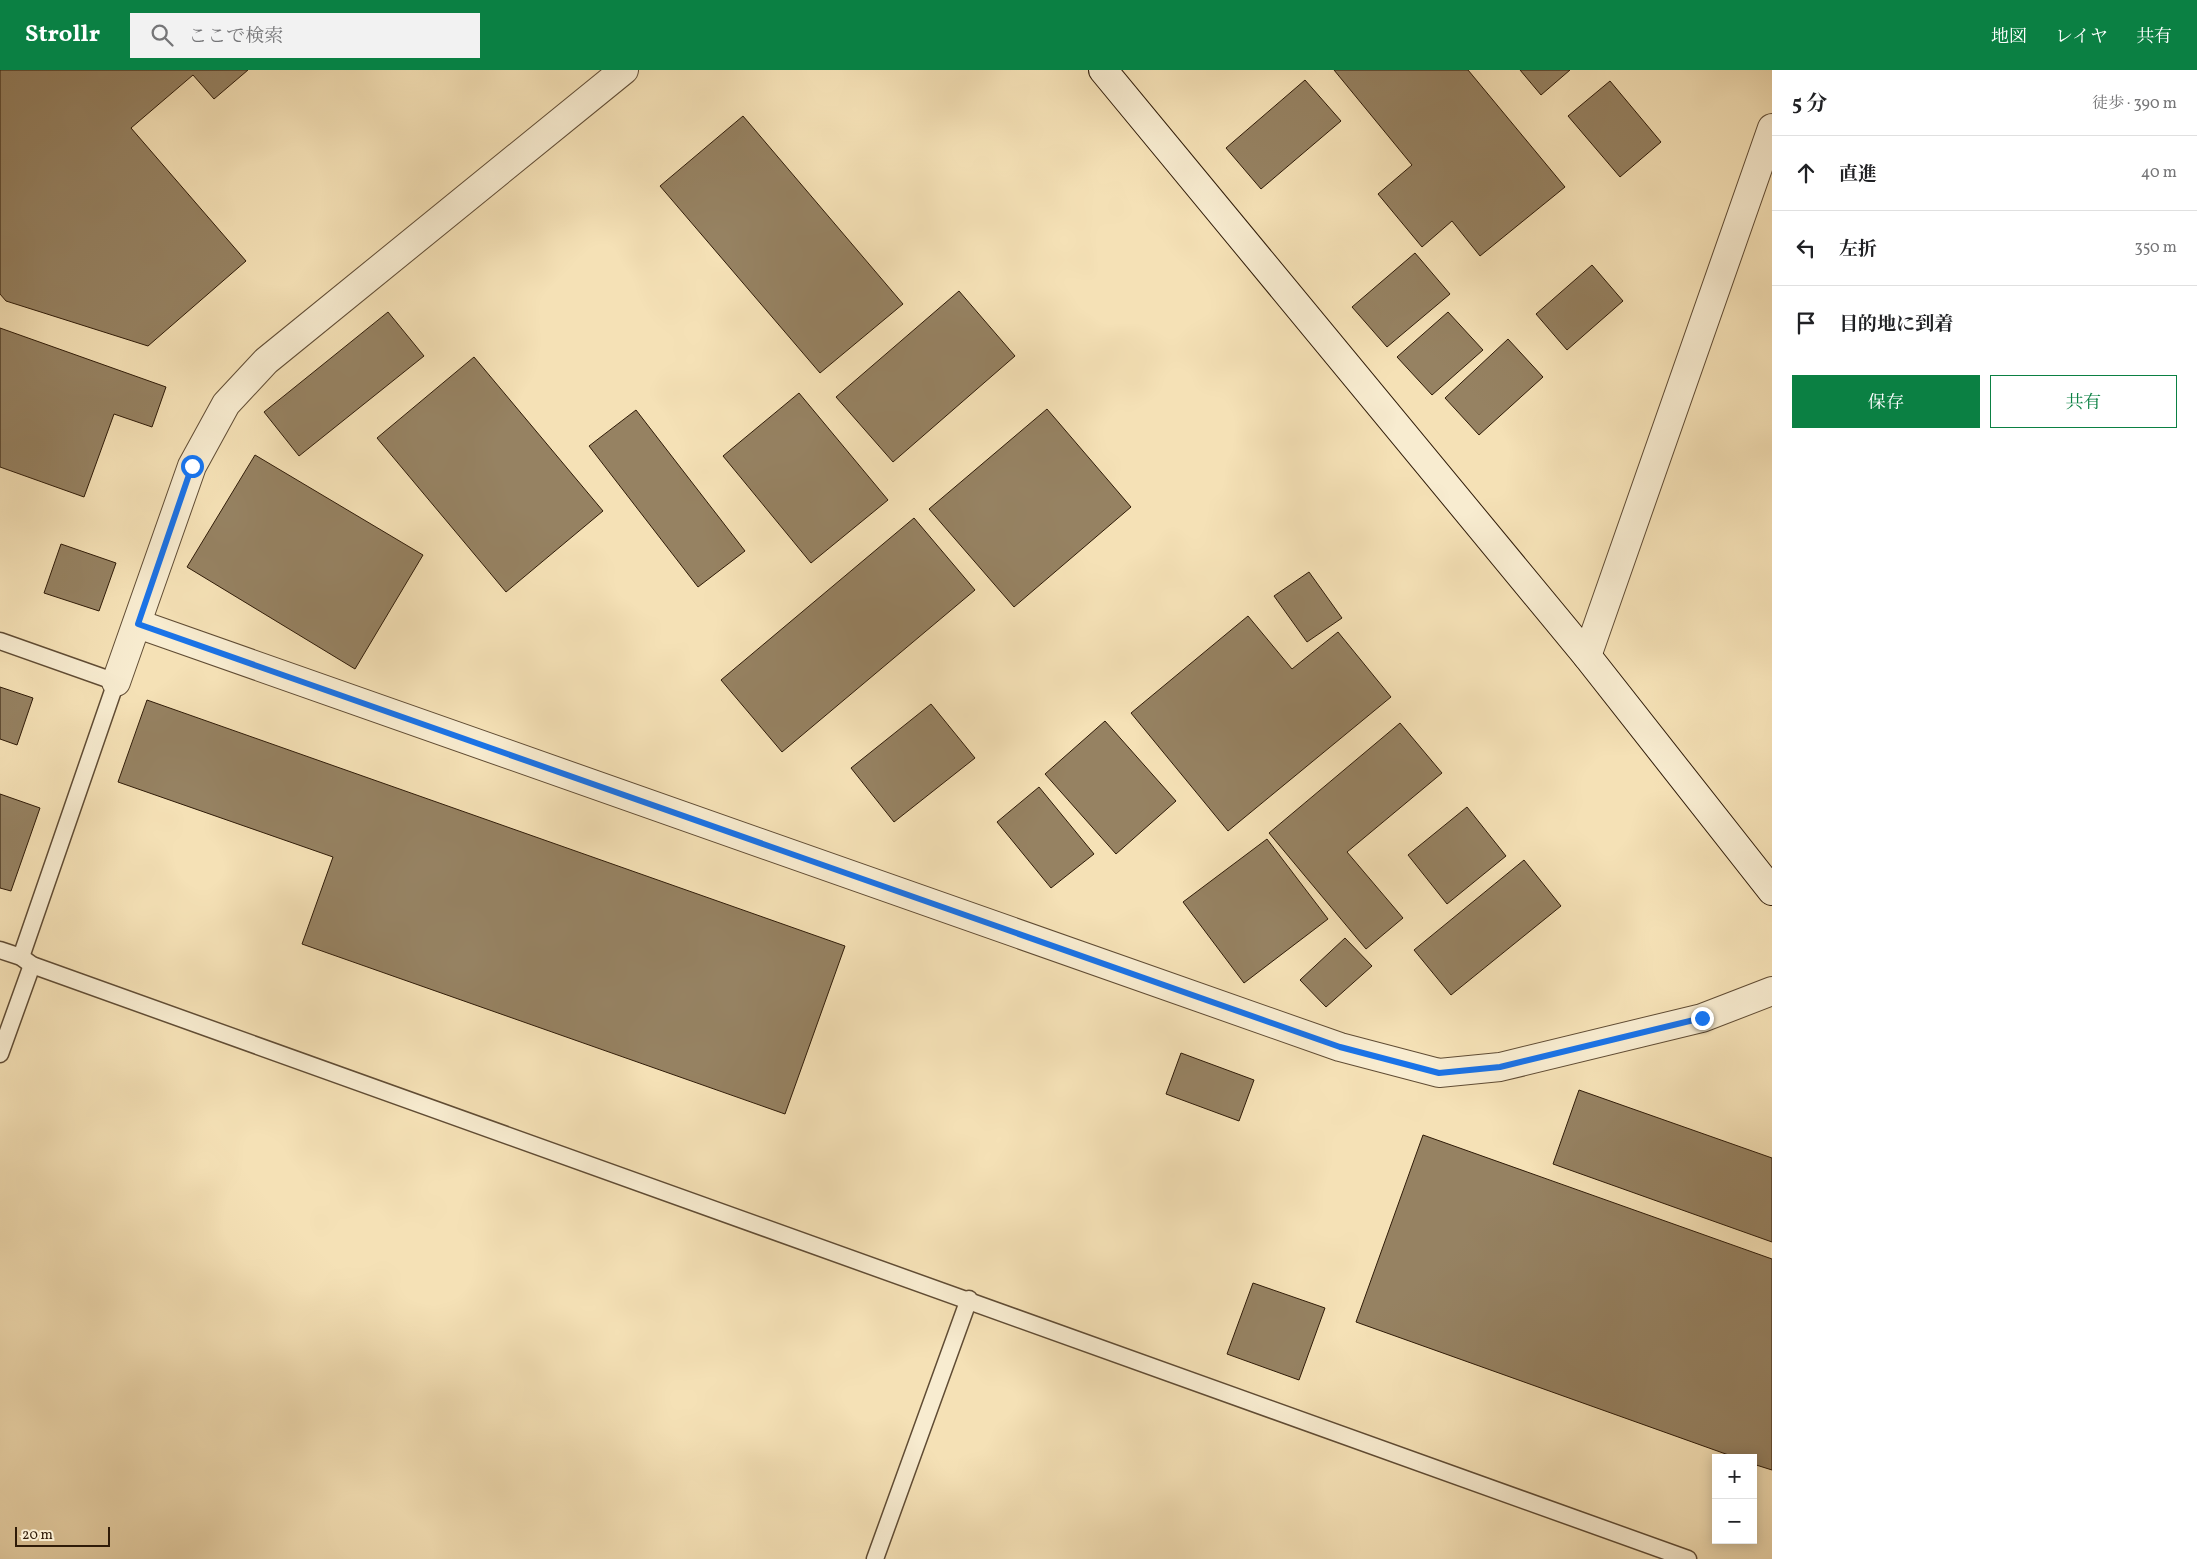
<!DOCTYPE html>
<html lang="ja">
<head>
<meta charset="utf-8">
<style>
	body { margin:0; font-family:Vollkorn,"Noto Serif JP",serif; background:#f2f2f2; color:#202124 }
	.controls { position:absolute; right:15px; bottom:15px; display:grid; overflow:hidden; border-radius:0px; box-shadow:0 2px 12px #0003 }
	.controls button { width:45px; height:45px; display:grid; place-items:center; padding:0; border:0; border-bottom:1px solid #e0e0e0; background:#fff; color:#202124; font:25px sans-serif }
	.scale { position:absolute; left:15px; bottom:12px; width:95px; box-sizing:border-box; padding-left:5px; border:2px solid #2f1b08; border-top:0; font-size:14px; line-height:18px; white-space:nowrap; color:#2f1b08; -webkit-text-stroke:4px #f8ecd0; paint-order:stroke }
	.stop { position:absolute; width:15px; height:15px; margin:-11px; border:4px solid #1a73e8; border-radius:50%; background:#fff }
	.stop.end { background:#1a73e8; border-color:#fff; box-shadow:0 1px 5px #0008 }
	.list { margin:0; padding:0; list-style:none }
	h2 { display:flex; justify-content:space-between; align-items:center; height:65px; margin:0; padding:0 20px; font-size:21px }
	h2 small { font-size:16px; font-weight:400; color:#757577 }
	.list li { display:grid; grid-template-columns:32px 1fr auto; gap:15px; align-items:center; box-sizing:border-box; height:75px; padding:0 20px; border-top:1px solid #e0e0e0 }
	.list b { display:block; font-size:19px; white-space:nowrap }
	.list em { font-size:16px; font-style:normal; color:#757577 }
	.actions { display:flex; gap:10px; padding:15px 20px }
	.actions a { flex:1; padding:11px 0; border:1px solid #0b8043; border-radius:0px; text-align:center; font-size:18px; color:#0b8043 }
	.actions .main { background:#0b8043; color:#fff }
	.icon { flex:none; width:28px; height:28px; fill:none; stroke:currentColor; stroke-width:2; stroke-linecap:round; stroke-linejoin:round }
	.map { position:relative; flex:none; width:1772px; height:1489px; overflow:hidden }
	header { display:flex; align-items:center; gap:30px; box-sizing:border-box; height:70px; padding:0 25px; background:#0b8043; color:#fff }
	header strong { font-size:24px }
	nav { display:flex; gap:28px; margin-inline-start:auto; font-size:18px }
	.search { width:350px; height:45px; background:#f2f2f2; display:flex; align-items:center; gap:12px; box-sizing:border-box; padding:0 18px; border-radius:0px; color:#757577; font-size:19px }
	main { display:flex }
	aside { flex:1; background:#fff }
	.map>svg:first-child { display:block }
	.building { fill:#968262; stroke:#2f1b08 }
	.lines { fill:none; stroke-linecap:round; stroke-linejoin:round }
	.lane-casing { stroke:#604c34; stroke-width:19 }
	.street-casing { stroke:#604c34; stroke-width:30 }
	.secondary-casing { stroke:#2f1b08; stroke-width:30 }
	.lane { stroke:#f8ecd0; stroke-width:16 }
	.street { stroke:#f8ecd0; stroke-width:28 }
	.secondary { stroke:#f8ecd0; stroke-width:28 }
	.route { stroke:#1a73e8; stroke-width:6 }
</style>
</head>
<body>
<header>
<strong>Strollr</strong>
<div class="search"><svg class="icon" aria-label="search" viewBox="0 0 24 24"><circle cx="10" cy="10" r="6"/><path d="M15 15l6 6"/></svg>ここで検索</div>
<nav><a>地図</a><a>レイヤ</a><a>共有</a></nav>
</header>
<main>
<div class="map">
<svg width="1772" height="1489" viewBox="0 0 1772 1489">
	<rect width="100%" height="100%" fill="#f5e1b6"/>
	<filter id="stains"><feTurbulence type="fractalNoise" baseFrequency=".004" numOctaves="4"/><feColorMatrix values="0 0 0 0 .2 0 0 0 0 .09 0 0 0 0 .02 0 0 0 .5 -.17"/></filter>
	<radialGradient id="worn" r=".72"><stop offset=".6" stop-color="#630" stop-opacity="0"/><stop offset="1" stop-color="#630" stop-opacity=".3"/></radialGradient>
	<g class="building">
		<path d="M0,0h248l-34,29 -21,-24 -62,53 115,133 -98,85 -142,-45 -6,-7z"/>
		<path d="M1334,0h134l97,117 -85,69 -28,-35 -30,26 -44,-53 34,-29z"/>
		<path d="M1520,0h50l-29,25z"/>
		<path d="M1305,10l36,41 -80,68 -35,-41z"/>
		<path d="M1610,11l51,61 -41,35 -52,-61z"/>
		<path d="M743,46l160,188 -83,69 -160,-187z"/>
		<path d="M1415,183l35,41 -63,53 -35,-40z"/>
		<path d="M1592,195l31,36 -56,49 -31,-36z"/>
		<path d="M959,221l56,65 -122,106 -57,-65z"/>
		<path d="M388,242l36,44 -125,100 -35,-44z"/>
		<path d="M1448,242l35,38 -51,45 -35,-38z"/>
		<path d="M0,258l166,59 -14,40 -38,-13 -30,83 -84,-30z"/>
		<path d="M1508,269l35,38 -64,58 -34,-37z"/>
		<path d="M474,287l129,154 -97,81 -129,-154z"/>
		<path d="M799,323l89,107 -77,63 -88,-107z"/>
		<path d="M1047,339l84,98 -117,100 -85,-98z"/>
		<path d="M636,340l109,141 -47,36 -109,-141z"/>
		<path d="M255,385l168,100 -68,114 -168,-102z"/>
		<path d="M914,448l61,72 -193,162 -61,-72z"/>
		<path d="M61,474l55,19 -17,48 -55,-18z"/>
		<path d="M1309,502l33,46 -35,24 -33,-46z"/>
		<path d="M1248,546l44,53 46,-37 53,65 -163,134 -97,-118z"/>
		<path d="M0,617l33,11 -16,47 -17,-6z"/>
		<path d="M147,630l698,246 -60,168 -483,-170 31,-87 -215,-75z"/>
		<path d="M931,634l44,54 -81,64 -43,-54z"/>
		<path d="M1105,651l71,80 -60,53 -71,-80z"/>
		<path d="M1400,653l42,50 -95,79 56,66 -37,31 -97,-116z"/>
		<path d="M1039,717l55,67 -43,34 -54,-66z"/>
		<path d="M0,724l40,14 -29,83 -11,-3z"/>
		<path d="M1467,737l39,49 -59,48 -39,-49z"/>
		<path d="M1267,769l61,80 -84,64 -61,-81z"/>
		<path d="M1524,790l37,46 -110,89 -37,-45z"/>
		<path d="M1345,868l27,28 -46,41 -26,-27z"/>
		<path d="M1181,983l73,27 -15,41 -73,-27z"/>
		<path d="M1579,1020l193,68v84l-219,-78z"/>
		<path d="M1423,1065l349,124v211l-19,-6v-6h-16l-381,-136z"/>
		<path d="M1253,1213l72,25 -26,72 -72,-26z"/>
	</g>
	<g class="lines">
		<g class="lane-casing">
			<g id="lane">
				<path d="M0,571l116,41 -95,275"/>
				<path d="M0,880l21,7 11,8 1656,594"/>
				<path d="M0,984l32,-89"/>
				<path d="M875,1489l94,-260"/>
			</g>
		</g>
		<g class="street-casing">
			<g id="street">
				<path d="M138,554l1202,423 99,26 61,-6 202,-49 70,-27"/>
				<path d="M1587,586l185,-528"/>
				<path d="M116,612l76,-216 34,-62 40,-43 358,-291"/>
			</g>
		</g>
		<g class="secondary-casing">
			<path id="secondary" d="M1103,0l484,586 185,235"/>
		</g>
		<use href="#lane" class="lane"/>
		<use href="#street" class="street"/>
		<use href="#secondary" class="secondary"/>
	</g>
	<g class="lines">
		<path class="route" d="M192,396l-54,158 1202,423 99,26 61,-6 202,-49"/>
	</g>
	<rect width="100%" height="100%" filter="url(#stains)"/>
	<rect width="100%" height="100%" fill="url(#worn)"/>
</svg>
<div class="controls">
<button>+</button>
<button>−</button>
</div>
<div class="scale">20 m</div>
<div class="stop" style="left:192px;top:396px"></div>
<div class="stop end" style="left:1702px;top:948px"></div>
</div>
<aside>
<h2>5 分<small>徒歩 · 390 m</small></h2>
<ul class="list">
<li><svg class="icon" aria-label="ahead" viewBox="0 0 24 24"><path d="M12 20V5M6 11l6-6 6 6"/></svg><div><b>直進</b></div><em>40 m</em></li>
<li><svg class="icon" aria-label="left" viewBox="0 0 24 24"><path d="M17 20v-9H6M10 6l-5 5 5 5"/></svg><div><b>左折</b></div><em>350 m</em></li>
<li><svg class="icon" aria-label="arrive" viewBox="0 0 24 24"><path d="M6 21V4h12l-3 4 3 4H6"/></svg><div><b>目的地に到着</b></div></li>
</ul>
<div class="actions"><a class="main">保存</a><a>共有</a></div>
</aside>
</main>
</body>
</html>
